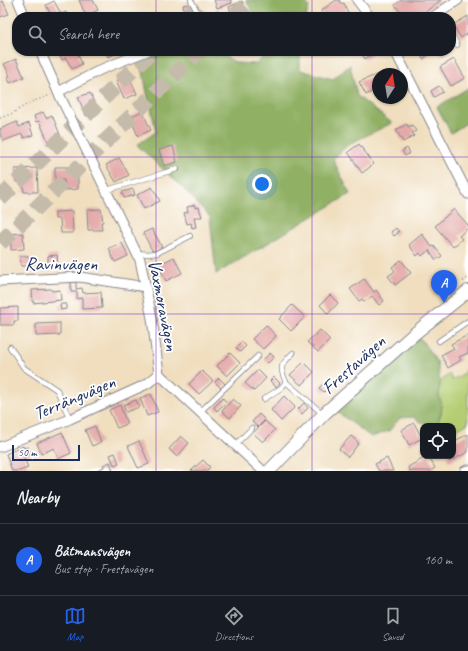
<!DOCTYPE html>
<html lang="en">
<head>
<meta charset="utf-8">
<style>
	body { margin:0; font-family:Caveat,sans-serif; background:#242831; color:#f1f3f6 }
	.controls { position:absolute; right:12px; bottom:12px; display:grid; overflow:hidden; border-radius:8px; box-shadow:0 1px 3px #0004 }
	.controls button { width:36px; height:36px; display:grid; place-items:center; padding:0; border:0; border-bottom:1px solid #363941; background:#171b24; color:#f1f3f6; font:20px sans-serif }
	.compass { position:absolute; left:372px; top:68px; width:36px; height:36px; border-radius:50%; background:#171b24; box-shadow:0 1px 3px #0004; rotate:12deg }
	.scale { position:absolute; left:12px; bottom:10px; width:68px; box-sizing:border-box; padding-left:4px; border:2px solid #1b2f5e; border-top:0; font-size:11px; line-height:14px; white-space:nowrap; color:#1b2f5e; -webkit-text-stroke:3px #fff; paint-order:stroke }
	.you { position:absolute; left:262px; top:184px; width:14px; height:14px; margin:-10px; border:3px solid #fff; border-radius:50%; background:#1a73e8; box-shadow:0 0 0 6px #1a73e833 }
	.badge { display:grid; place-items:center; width:26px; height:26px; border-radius:50%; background:#2563eb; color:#fff; font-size:13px; font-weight:700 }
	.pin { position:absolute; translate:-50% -33px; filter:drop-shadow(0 1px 2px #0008) }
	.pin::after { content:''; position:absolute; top:21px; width:14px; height:12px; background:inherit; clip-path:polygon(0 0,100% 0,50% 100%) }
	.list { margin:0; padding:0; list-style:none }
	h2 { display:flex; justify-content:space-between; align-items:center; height:52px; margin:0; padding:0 16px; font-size:17px }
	h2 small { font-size:13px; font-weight:400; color:#9ea1a6 }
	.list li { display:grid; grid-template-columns:26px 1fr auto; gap:12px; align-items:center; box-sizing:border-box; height:72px; padding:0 16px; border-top:1px solid #363941 }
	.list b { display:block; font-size:15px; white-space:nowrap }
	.list p { margin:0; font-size:13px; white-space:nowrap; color:#9ea1a6 }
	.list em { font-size:13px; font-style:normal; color:#9ea1a6 }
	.icon { flex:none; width:22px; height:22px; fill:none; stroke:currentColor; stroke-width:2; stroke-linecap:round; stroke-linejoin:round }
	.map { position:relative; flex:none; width:468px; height:471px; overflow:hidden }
	.search { position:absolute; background:#171b24; box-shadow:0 1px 3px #0004; left:12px; right:12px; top:12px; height:44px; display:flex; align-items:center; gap:10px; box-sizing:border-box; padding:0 14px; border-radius:16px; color:#9ea1a6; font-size:15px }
	.sheet { height:124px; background:#171b24 }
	nav { display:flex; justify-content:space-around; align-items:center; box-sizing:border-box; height:56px; border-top:1px solid #363941; background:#171b24; font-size:11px; color:#9ea1a6 }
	nav a { display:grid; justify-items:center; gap:2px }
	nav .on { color:#2563eb }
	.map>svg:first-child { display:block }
	.green { fill:#b5cd72; stroke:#687e68 }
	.forest { fill:#90b064; stroke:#567061 }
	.building { fill:#e4a9a8 }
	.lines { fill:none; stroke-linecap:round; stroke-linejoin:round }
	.highway-tunnel { stroke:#c5bbab; stroke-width:16; stroke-dasharray:16 8; stroke-linecap:butt }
	.lane-casing { stroke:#86868e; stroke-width:6 }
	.street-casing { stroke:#86868e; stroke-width:11 }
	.secondary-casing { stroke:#86868e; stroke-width:14 }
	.path { stroke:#86868e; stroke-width:1.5; stroke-dasharray:1 3; stroke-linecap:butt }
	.lane { stroke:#fff; stroke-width:4.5 }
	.street { stroke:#fff; stroke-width:9 }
	.secondary { stroke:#fff; stroke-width:12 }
	.grid { fill:none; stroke:#7b2cbf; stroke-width:1; stroke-opacity:0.55 }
	.labels { text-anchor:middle; stroke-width:3.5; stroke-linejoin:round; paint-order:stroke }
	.street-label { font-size:19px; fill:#1b2f5e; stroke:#fff }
</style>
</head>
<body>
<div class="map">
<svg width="468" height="471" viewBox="0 0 468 471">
	<rect width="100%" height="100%" fill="#fff"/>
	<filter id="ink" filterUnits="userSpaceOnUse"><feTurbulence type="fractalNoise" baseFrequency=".025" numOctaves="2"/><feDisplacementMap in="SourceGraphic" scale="8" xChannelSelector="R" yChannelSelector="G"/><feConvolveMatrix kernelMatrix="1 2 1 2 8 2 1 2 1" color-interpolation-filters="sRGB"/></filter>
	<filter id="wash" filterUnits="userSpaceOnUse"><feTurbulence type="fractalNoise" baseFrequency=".012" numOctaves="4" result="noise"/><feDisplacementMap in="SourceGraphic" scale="16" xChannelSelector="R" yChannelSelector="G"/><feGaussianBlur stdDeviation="0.9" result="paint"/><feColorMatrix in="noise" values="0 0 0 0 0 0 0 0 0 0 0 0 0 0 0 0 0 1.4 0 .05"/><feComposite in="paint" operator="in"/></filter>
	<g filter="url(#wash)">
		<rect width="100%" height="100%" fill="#f0debe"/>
		<path class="green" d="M468,369v54l-15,9v-6h-17l5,-12 1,-9 -3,-9 1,-14 9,-8 3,6 13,-7 -1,-2z"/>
		<g class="forest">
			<path d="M246,0h58l5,7 -3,10h-51z"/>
			<path d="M177,51h37l23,12 19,1 13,-13h31v19l33,9 17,-14 7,31 35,27 -43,21 -16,15 17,35 -134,80 -6,-57 -32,-34 -41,-38 19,-13 -5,-24 -2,-4 -8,-43z"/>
			<path d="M468,88v34l-17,11 -14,-26z"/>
			<path d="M420,338l17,24 3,20 -1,14 3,9 -1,9 -5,12h-9l-14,-9 -13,1 -11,13 -18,6 -35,-26 50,-47z"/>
		</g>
		<g id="blocks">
			<g class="building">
				<path d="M79,0h14l5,10 -12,6z"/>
				<path d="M214,0h17l1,3 -15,5z"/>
				<path d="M336,0h3l3,4 2,-1 4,11 2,-1 3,4h-28l-4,-6z"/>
				<path d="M401,0h40l-21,16 -2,-2 -5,3h-9l-9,-12z"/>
				<path d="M3,1l6,13 -9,3v-15z"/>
				<path d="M54,1l7,13 5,-2 2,5h-18l-2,-3 2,-1 -4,-8z"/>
				<path d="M242,1l3,8 -13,5 -3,-7z"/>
				<path d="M188,4l2,6 -6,1 -1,-6z"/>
				<path d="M246,11l2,6h-15z"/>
				<path d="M468,16v17l-7,5 -8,-13z"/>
				<path d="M60,51h20l1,2 -3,1 4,10 -10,5 -6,-11 -4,2 -4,-8z"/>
				<path d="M105,51h11l1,2 -9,4z"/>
				<path d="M360,51h16l-11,8z"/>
				<path d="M419,51h14l-10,8z"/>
				<path d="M439,51h11l-9,5z"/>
				<path d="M16,59l8,18 -14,6 -3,-6 3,-1 -6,-12z"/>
				<path d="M454,59l11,19 -14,8 -11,-19z"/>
				<path d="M378,74v14l-12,7 -7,-13z"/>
				<path d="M129,76l8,18 -13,5 -8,-18z"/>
				<path d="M439,86l4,6 -9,5 -3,-6z"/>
				<path d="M90,93l8,18 -12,5 -8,-19z"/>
				<path d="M142,111l9,19 -13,6 -8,-19z"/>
				<path d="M43,112l3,6 6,-3 9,22 -12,6 -10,-22 -3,1 -2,-6z"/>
				<path d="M17,122l2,5 10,-4 4,12 -9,3 -2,-4 -19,7 -3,-8v-4z"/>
				<path d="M407,124l1,3 4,-2 4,6 -4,2 2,3 -11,6 -7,-12z"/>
				<path d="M359,144l15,20 -12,9 -14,-21z"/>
				<path d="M173,146l4,16 -13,4 -5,-16z"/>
				<path d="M407,148l3,5 -5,3 -3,-5z"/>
				<path d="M119,158l10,17 -13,7 -10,-17z"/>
				<path d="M55,167h23v22l-13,1 -1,-10h-9z"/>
				<path d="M37,168l1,24h-14l-1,-10h-7l-1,-13z"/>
				<path d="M152,187l8,14 -16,8 -7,-14z"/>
				<path d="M133,189l2,6 -11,3 -2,-6z"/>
				<path d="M195,205v3l4,-1 3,10h-8l2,10 -4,1 -1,-5 -4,1 -3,-11 4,-1 -1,-5z"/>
				<path d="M101,209l2,13h-2l1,8h-14l-1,-20z"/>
				<path d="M454,209l14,16v3l-9,8 3,3 -9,8 -18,-21z"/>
				<path d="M72,211l1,22h-12l-1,-14h-5v-7z"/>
				<path d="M396,228l3,4 -5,4 -3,-4z"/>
				<path d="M152,229l10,18 -9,5 -10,-19z"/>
				<path d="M23,233l1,16 -13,1v-16z"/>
				<path d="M422,234l10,13 2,-1 8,10 -6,4 -7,-10 -7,6 -2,-3 -3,3 -8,-11z"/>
				<path d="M122,243l6,13 -13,6 -5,-9 1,-1 -2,-4z"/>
				<path d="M57,255l1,11h-10v-10z"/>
				<path d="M20,256h9l1,10h-9z"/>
				<path d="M174,257l8,16 -16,8 -8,-16z"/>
				<path d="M401,260l10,13 -16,12 -7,-9 7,-5 -3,-4z"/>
				<path d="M364,279l10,13 2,-2 8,11 -5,4 -7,-9 -8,6 -2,-3 -3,2 -9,-12z"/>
				<path d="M71,282h5v7l6,-1 1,5 18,-1 1,16 -20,1v-11l-5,1v-7h-6z"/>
				<path d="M51,289l1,2 8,-1 1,10 -28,3 -1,-13z"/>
				<path d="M330,295l8,8 -10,11 -8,-9z"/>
				<path d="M60,304h6v5l-5,1z"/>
				<path d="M292,305l13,12 -14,14 -12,-12z"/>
				<path d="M18,307v14h-4v4h-14v-17z"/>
				<path d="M60,323v12l-24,1v-12z"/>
				<path d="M266,325l10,11 -13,13 -11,-10z"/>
				<path d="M320,330l10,10 -12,12 -11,-10z"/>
				<path d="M468,335v18l-9,4 2,3 -13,8 -7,-13 13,-7 -3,-4z"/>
				<path d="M242,342l4,4 -6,6 -4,-4z"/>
				<path d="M230,353l10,10 -13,13 -10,-10z"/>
				<path d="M270,353l4,4 -6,6 -4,-4z"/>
				<path d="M304,362l10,10 -13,13 -11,-10z"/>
				<path d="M258,370l8,8 -12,13 -9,-8z"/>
				<path d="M202,371l11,10 -14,13 -10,-10z"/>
				<path d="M274,377l6,6 -4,4 -6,-6z"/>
				<path d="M219,378l6,6 -4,4 -6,-6z"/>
				<path d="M325,382l4,5 -5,5 -5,-4z"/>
				<path d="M151,394l7,18 -11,4 -7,-18z"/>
				<path d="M284,396l11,11 -14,14 -10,-11z"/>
				<path d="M223,398l3,4 -9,9 -3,-4z"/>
				<path d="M233,399l8,7 -11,12 -8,-7z"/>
				<path d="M136,400l3,7 -13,5 -3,-7z"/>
				<path d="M304,403l4,5 -6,6 -4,-5z"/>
				<path d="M120,405l7,19 -10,4 -8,-18z"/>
				<path d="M259,414l6,6 -7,7 -6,-5z"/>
				<path d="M265,421l10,9 -12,12 -10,-9z"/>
				<path d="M414,423l8,15 -13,7 -8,-15z"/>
				<path d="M95,426l6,16 -9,4 -7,-16z"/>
				<path d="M62,432l9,21 -13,6 -4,-11 -13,6 -4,-11z"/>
				<path d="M468,434v18l-19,10 -3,-6h7v-14z"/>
				<path d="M181,436l8,7 -12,14 -8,-8z"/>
				<path d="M351,436l8,7 -11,14 -9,-8z"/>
				<path d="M139,441l10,23 -11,4 -10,-22z"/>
				<path d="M23,446l1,2 4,-1 2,7 -6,3 4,11 -9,3h-7l-6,-17z"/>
				<path d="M115,453l4,10 -5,2 -4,-10z"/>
				<path d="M428,456l7,12 -5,3h-20l-2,-4z"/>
				<path d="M387,458l6,13h-14l-4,-7z"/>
				<path d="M203,460l7,7 -4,4h-15z"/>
				<path d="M110,462l3,9h-15l-1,-1 7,-3 -1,-2z"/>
			</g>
		</g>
	</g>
	<g filter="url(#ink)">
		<use href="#blocks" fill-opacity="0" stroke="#86868e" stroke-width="1"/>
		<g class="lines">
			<g class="highway-tunnel">
				<path d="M187,17l17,-17"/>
				<path d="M234,17l17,-17"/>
				<path d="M0,199l152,-148"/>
				<path d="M0,243l199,-192"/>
			</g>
			<g class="lane-casing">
				<g id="lane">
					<path d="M191,0l9,17"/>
					<path d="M211,17l6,-3"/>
					<path d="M451,33l6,12"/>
					<path d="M107,190l70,-21"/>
					<path d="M137,253l10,1 10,-1 33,-17"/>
					<path d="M439,341l29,-20"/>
					<path d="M10,347l14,21 33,22 13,29"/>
					<path d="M286,382c-8,-16 -4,-18 7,-29"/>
					<path d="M264,399l17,-11 5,-6 37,32"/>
					<path d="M200,412l58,-56"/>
					<path d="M235,445l17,-17"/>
				</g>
			</g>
			<g class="street-casing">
				<g id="street">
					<path d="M18,0l7,17"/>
					<path d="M357,0l13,17"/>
					<path d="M433,17l25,-17"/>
					<path d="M40,51l18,41 82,168 12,58 7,56 104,97"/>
					<path d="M395,51l73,143"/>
					<path d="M58,92l44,-23 45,-18"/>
					<path d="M0,281l80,-4 66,10"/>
					<path d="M0,447l70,-28 77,-35 12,-10"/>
					<path d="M465,471l3,-1"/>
				</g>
			</g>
			<g class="secondary-casing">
				<path id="secondary" d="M269,471l56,-58 89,-79 54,-43"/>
			</g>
			<g class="path">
				<path d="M0,118l11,-4 20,-12 20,-7"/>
				<path d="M463,281l5,-3"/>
				<path d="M446,294l8,-6"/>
			</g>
			<use href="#lane" class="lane"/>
			<use href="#street" class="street"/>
			<use href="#secondary" class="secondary"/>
		</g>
	</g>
	<path class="grid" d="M156,0v17M312,0v17M156,51v420M312,51v420M0,157h468M0,314h468"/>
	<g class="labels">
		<g class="street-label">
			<text x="61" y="270">Ravinvägen</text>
			<text transform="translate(164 305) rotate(79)" y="7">Vaxmoravägen</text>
			<text transform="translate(353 364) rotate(-42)" y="7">Frestavägen</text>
			<text transform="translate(74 397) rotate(-23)" y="7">Terrängvägen</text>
		</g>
	</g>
</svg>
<div class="controls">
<button><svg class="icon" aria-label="locate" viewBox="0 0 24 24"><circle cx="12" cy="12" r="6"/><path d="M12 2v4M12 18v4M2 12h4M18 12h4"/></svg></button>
</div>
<svg class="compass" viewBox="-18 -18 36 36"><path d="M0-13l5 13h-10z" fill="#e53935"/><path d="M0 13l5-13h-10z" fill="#9ea1a6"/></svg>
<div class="scale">50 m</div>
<div class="you"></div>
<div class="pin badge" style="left:444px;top:303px">A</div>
<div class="search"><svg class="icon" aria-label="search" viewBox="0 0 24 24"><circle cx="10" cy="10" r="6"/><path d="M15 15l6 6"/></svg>Search here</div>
</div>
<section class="sheet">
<h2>Nearby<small></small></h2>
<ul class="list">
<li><span class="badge">A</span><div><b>Båtmansvägen</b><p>Bus stop · Frestavägen</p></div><em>160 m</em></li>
</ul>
</section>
<nav>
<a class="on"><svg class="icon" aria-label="map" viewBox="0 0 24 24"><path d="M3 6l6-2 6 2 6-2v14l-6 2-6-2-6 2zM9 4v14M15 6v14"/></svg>Map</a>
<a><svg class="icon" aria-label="directions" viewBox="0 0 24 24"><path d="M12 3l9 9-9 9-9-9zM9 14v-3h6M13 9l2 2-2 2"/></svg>Directions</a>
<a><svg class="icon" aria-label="saved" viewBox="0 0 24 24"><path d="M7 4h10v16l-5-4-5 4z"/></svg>Saved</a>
</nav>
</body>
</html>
